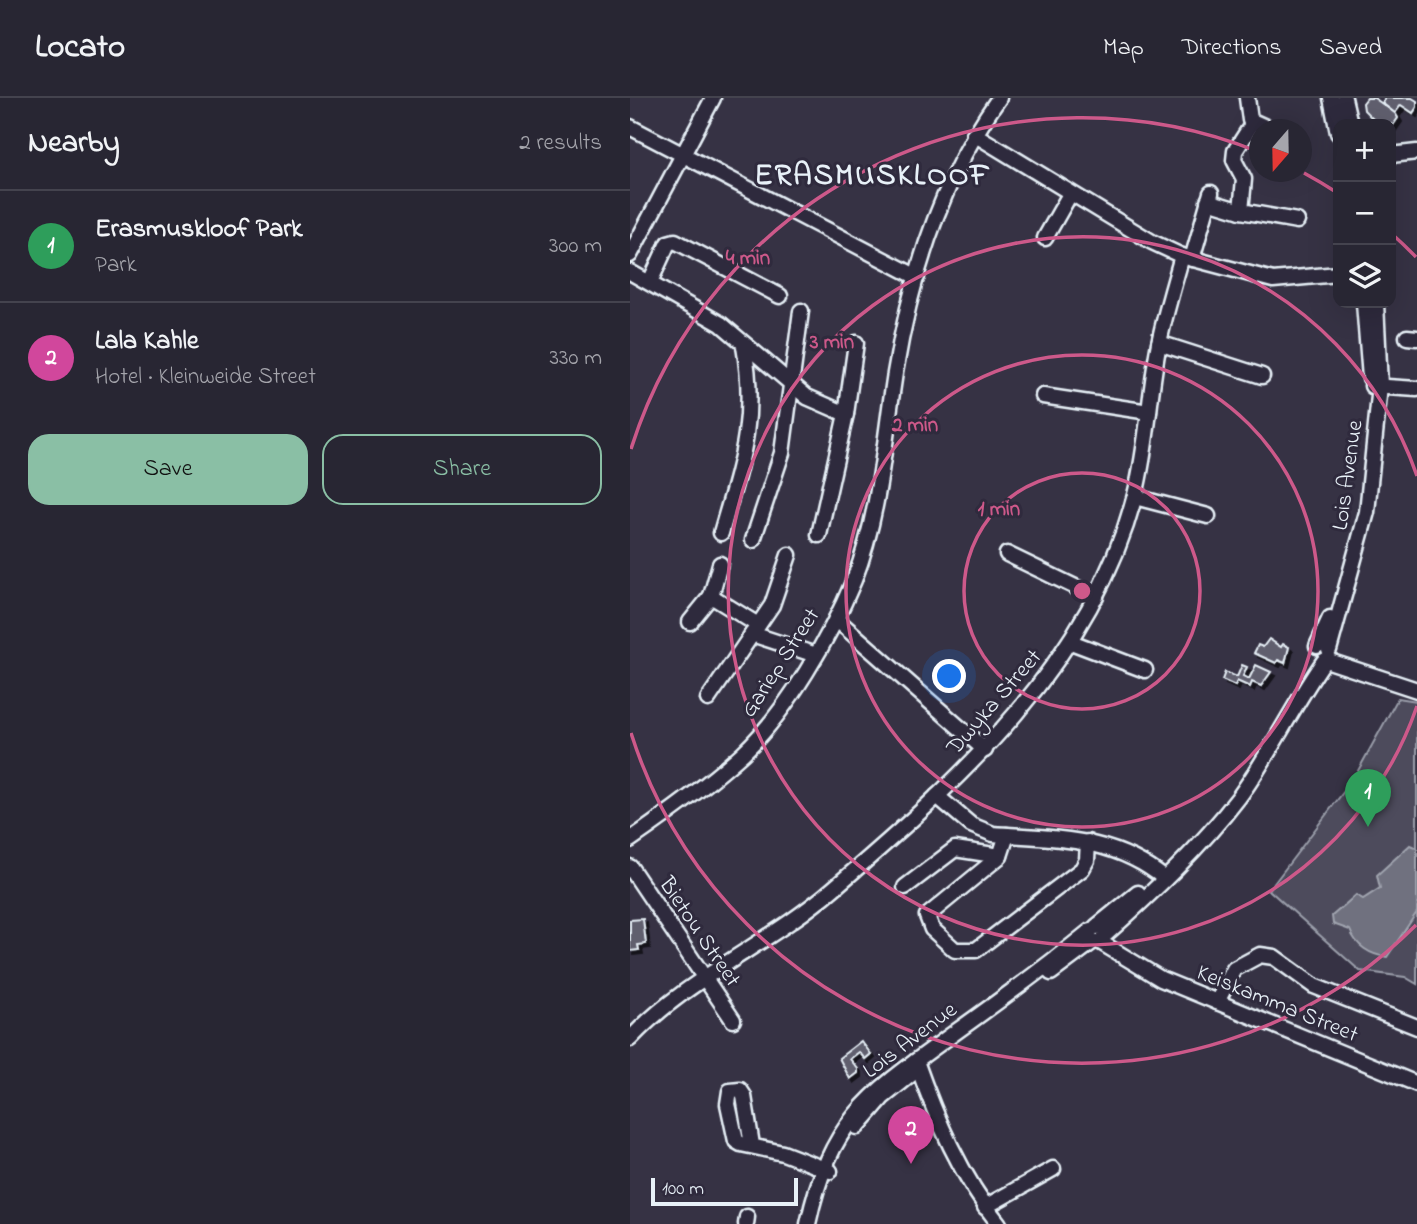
<!DOCTYPE html>
<html lang="en">
<head>
<meta charset="utf-8">
<style>
	body { margin:0; font-family:"Indie Flower",sans-serif; background:#34323f; color:#f1f3f6 }
	.controls { position:absolute; right:21px; top:21px; display:grid; overflow:hidden; border-radius:14px; box-shadow:0 7px 28px #0002 }
	.controls button { width:63px; height:63px; display:grid; place-items:center; padding:0; border:0; border-bottom:2px solid #44434e; background:#282633; color:#f1f3f6; font:35px sans-serif }
	.compass { position:absolute; left:619px; top:21px; width:63px; height:63px; border-radius:50%; background:#282633; box-shadow:0 7px 28px #0002; rotate:200deg }
	.scale { position:absolute; left:21px; bottom:18px; width:147px; box-sizing:border-box; padding-left:7px; border:4px solid #e8f1f8; border-top:0; font-size:19px; line-height:24px; white-space:nowrap; color:#e8f1f8; -webkit-text-stroke:5px #2f2a3d; paint-order:stroke }
	.you { position:absolute; left:320px; top:579px; width:24px; height:24px; margin:-18px; border:5px solid #fff; border-radius:50%; background:#1a73e8; box-shadow:0 0 0 10px #1a73e833 }
	.badge { display:grid; place-items:center; width:46px; height:46px; border-radius:50%; background:#8abfa5; color:#fff; font-size:23px; font-weight:700 }
	.pin { position:absolute; translate:-50% -58px; filter:drop-shadow(0 2px 4px #0008) }
	.pin::after { content:''; position:absolute; top:37px; width:24px; height:21px; background:inherit; clip-path:polygon(0 0,100% 0,50% 100%) }
	.list { margin:0; padding:0; list-style:none }
	h2 { display:flex; justify-content:space-between; align-items:center; height:91px; margin:0; padding:0 28px; font-size:30px }
	h2 small { font-size:23px; font-weight:400; color:#a5a5ac }
	.list li { display:grid; grid-template-columns:46px 1fr auto; gap:21px; align-items:center; box-sizing:border-box; height:112px; padding:0 28px; border-top:2px solid #44434e }
	.list b { display:block; font-size:26px; white-space:nowrap }
	.list p { margin:0; font-size:23px; white-space:nowrap; color:#a5a5ac }
	.list em { font-size:23px; font-style:normal; color:#a5a5ac }
	.actions { display:flex; gap:14px; padding:21px 28px }
	.actions a { flex:1; padding:16px 0; border:2px solid #8abfa5; border-radius:21px; text-align:center; font-size:24px; color:#8abfa5 }
	.actions .main { background:#8abfa5; color:#111 }
	.icon { flex:none; width:38px; height:38px; fill:none; stroke:currentColor; stroke-width:2; stroke-linecap:round; stroke-linejoin:round }
	.map { position:relative; flex:none; width:787px; height:1126px; overflow:hidden }
	header { display:flex; align-items:center; gap:42px; box-sizing:border-box; height:98px; padding:0 35px; background:#282633; border-bottom:2px solid #44434e }
	header strong { font-size:33px }
	nav { display:flex; gap:38px; margin-inline-start:auto; font-size:24px }
	main { display:flex }
	aside { flex:1; background:#282633 }
	.map>svg:first-child { display:block }
	.green { fill:#4d4b5c; stroke:#9a9eaa; stroke-width:2 }
	.water { fill:#70717f; stroke:#a0a4af; stroke-width:2 }
	.building { fill:#605e6e; stroke:#e8f1f8; stroke-width:2; filter:url(#shadow) }
	.lines { fill:none; stroke-linecap:round; stroke-linejoin:round }
	.minor-casing { stroke:#e8f1f8; stroke-width:19 }
	.minor { stroke:#2f2a3d; stroke-width:14 }
	.ring { fill:none; stroke:#cd598a; stroke-width:3.5 }
	.labels { text-anchor:middle; stroke-width:6; stroke-linejoin:round; paint-order:stroke }
	.street-label { font-size:23px; fill:#e8f1f8; stroke:#2f2a3d }
	.district-label { font-size:30px; font-weight:bold; letter-spacing:2px; fill:#e8f1f8; stroke:#2f2a3d }
	.centre { fill:#cd598a; stroke:#2f2a3d; stroke-width:3.5 }
	.ring-label { font-size:21px; text-anchor:middle; font-weight:bold; fill:#cd598a; stroke:#2f2a3d; stroke-width:6; stroke-linejoin:round; paint-order:stroke }
</style>
</head>
<body>
<header>
<strong>Locato</strong>
<nav><a>Map</a><a>Directions</a><a>Saved</a></nav>
</header>
<main>
<aside>
<h2>Nearby<small>2 results</small></h2>
<ul class="list">
<li><span class="badge" style="background:#2e9e5b">1</span><div><b>Erasmuskloof Park</b><p>Park</p></div><em>300 m</em></li>
<li><span class="badge" style="background:#d1479c">2</span><div><b>Lala Kahle</b><p>Hotel · Kleinweide Street</p></div><em>330 m</em></li>
</ul>
<div class="actions"><a class="main">Save</a><a>Share</a></div>
</aside>
<div class="map">
<svg width="787" height="1126" viewBox="0 0 787 1126">
	<defs>
		<filter id="shadow"><feDropShadow dx="4" dy="4" stdDeviation="0" flood-color="#0009"/></filter>
	</defs>
	<rect width="100%" height="100%" fill="#363244"/>
	<filter id="ink" filterUnits="userSpaceOnUse"><feTurbulence type="fractalNoise" baseFrequency=".0143" numOctaves="2"/><feDisplacementMap in="SourceGraphic" scale="14" xChannelSelector="R" yChannelSelector="G"/><feConvolveMatrix kernelMatrix="1 2 1 2 8 2 1 2 1" color-interpolation-filters="sRGB"/></filter>
	<g filter="url(#ink)">
		<path class="green" d="M768,600l19,3v283l-12,-7 -45,-6 -91,-81 85,-112z"/>
		<path class="water" d="M780,747l7,3v64l-30,45c-17,-2 -31,-11 -37,-27l-17,-6 -1,-8 24,-21 7,4 17,-11 -3,-13z"/>
		<g class="building">
			<path d="M737,0h7l21,15 3,5 -7,10v-4h-22l4,-5 -9,-9 -1,-7z"/>
			<path d="M755,0h27l5,3v6l-4,6 -12,-8 -6,8 -13,-10z"/>
			<path d="M639,541l12,8 2,-3 6,3 -4,16 -7,-3 -2,3 -22,-10 4,-8 5,2z"/>
			<path d="M612,567l5,2 -4,9 6,3 7,-14 15,7 -10,14 -9,-4 -2,5 -13,-6 -2,5 -13,-6 3,-8 12,5z"/>
			<path d="M13,821l3,25 -8,1 1,5 -9,1v-31z"/>
			<path d="M231,943l10,13 -6,5 -6,-7 -9,7 8,10v4l-8,6 -11,-21z"/>
		</g>
		<g class="lines">
			<g class="minor-casing">
				<g id="minor">
					<path d="M617,0l3,22 22,10"/>
					<path d="M701,0l7,35"/>
					<path d="M714,0l6,26"/>
					<path d="M623,25l-18,28 -1,9 10,19 -3,32 56,10"/>
					<path d="M0,29l287,150"/>
					<path d="M344,36l178,108 30,14 91,24 65,-6"/>
					<path d="M761,57l26,-3"/>
					<path d="M578,103l33,10"/>
					<path d="M415,140l25,-44"/>
					<path d="M0,157l83,-157"/>
					<path d="M562,161l19,-66"/>
					<path d="M0,174l91,52 86,73 39,17 -27,121"/>
					<path d="M20,184l18,-39 7,-2 105,55"/>
					<path d="M734,205l6,75"/>
					<path d="M777,239l10,1"/>
					<path d="M529,245l103,33"/>
					<path d="M742,288l45,3"/>
					<path d="M413,298l106,16"/>
					<path d="M216,316l10,-71"/>
					<path d="M505,399l73,19"/>
					<path d="M91,435c20,-70 36,-113 23,-187"/>
					<path d="M123,442l29,-87 19,-142"/>
					<path d="M377,456l89,43"/>
					<path d="M90,466l-9,32 47,29"/>
					<path d="M206,521l149,131"/>
					<path d="M60,524l21,-26"/>
					<path d="M122,536l64,21"/>
					<path d="M441,544l74,28"/>
					<path d="M687,548l13,-28"/>
					<path d="M699,552l38,-138 13,-126 -4,-83"/>
					<path d="M696,562l91,30"/>
					<path d="M78,601l64,-94 17,-50"/>
					<path d="M307,698l34,29 22,9c63,5 120,2 172,45"/>
					<path d="M377,737l-7,21 -73,60 5,13 23,21h21l106,-81 5,-9 1,-18"/>
					<path d="M0,742c39,-27 78,-55 113,-87 44,-41 88,-118 111,-173 26,-66 30,-138 41,-207 16,-98 47,-195 104,-275"/>
					<path d="M0,769l103,153"/>
					<path d="M275,789l50,-38 45,7"/>
					<path d="M466,829l42,-34"/>
					<path d="M475,837c48,-43 95,-87 134,-138 32,-44 54,-92 85,-136"/>
					<path d="M470,844l61,37 256,105"/>
					<path d="M421,875l43,-32"/>
					<path d="M587,904l17,-33 26,-14 14,2 40,29 103,41"/>
					<path d="M0,941c58,-62 140,-95 204,-151 127,-109 257,-225 301,-393 13,-50 14,-102 24,-152 6,-29 15,-59 23,-87"/>
					<path d="M286,963c20,57 45,116 83,163"/>
					<path d="M227,1029l26,-30 35,-28"/>
					<path d="M122,1047l-8,-49 -4,-6 -10,1 -2,13 8,37 5,3 42,9 47,18"/>
					<path d="M355,1109l68,-38"/>
					<path d="M116,1126l1,-7"/>
					<path d="M178,1126c23,-108 65,-132 149,-193 45,-32 90,-65 133,-100"/>
				</g>
			</g>
			<use href="#minor" class="minor"/>
		</g>
	</g>
	<g class="ring">
		<circle cx="452" cy="493" r="118"/>
		<circle cx="452" cy="493" r="236"/>
		<path d="M787 608A354 354 0 1 1 787 378"/>
		<path d="M786 827A473 473 0 0 1 1 635M1 351A473 473 0 0 1 629 54M674 75A473 473 0 0 1 706 94M762 136A473 473 0 0 1 786 159"/>
	</g>
	<g class="labels">
		<g class="street-label">
			<text transform="translate(716 377) rotate(-82)" y="8">Lois Avenue</text>
			<text transform="translate(149 564) rotate(-57)" y="8">Gariep Street</text>
			<text transform="translate(363 603) rotate(-49)" y="8">Dwyka Street</text>
			<text transform="translate(71 833) rotate(56)" y="8">Bietou Street</text>
			<text transform="translate(648 904) rotate(22)" y="8">Keiskamma Street</text>
			<text transform="translate(279 941) rotate(-37)" y="8">Lois Avenue</text>
		</g>
		<g class="district-label">
			<text x="243" y="86">ERASMUSKLOOF</text>
		</g>
	</g>
	<circle cx="452" cy="493" r="10" class="centre"/>
	<g class="ring-label">
		<text x="118" y="166">4 min</text>
		<text x="202" y="250">3 min</text>
		<text x="285" y="333">2 min</text>
		<text x="369" y="417">1 min</text>
	</g>
</svg>
<div class="controls">
<button>+</button>
<button>−</button>
<button><svg class="icon" aria-label="layers" viewBox="0 0 24 24"><path d="M12 4l9 5-9 5-9-5zM3 14l9 5 9-5"/></svg></button>
</div>
<svg class="compass" viewBox="-18 -18 36 36"><path d="M0-13l5 13h-10z" fill="#e53935"/><path d="M0 13l5-13h-10z" fill="#a5a5ac"/></svg>
<div class="scale">100 m</div>
<div class="you"></div>
<div class="pin badge" style="left:738px;top:729px;background:#2e9e5b">1</div>
<div class="pin badge" style="left:281px;top:1066px;background:#d1479c">2</div>
</div>
</main>
</body>
</html>
